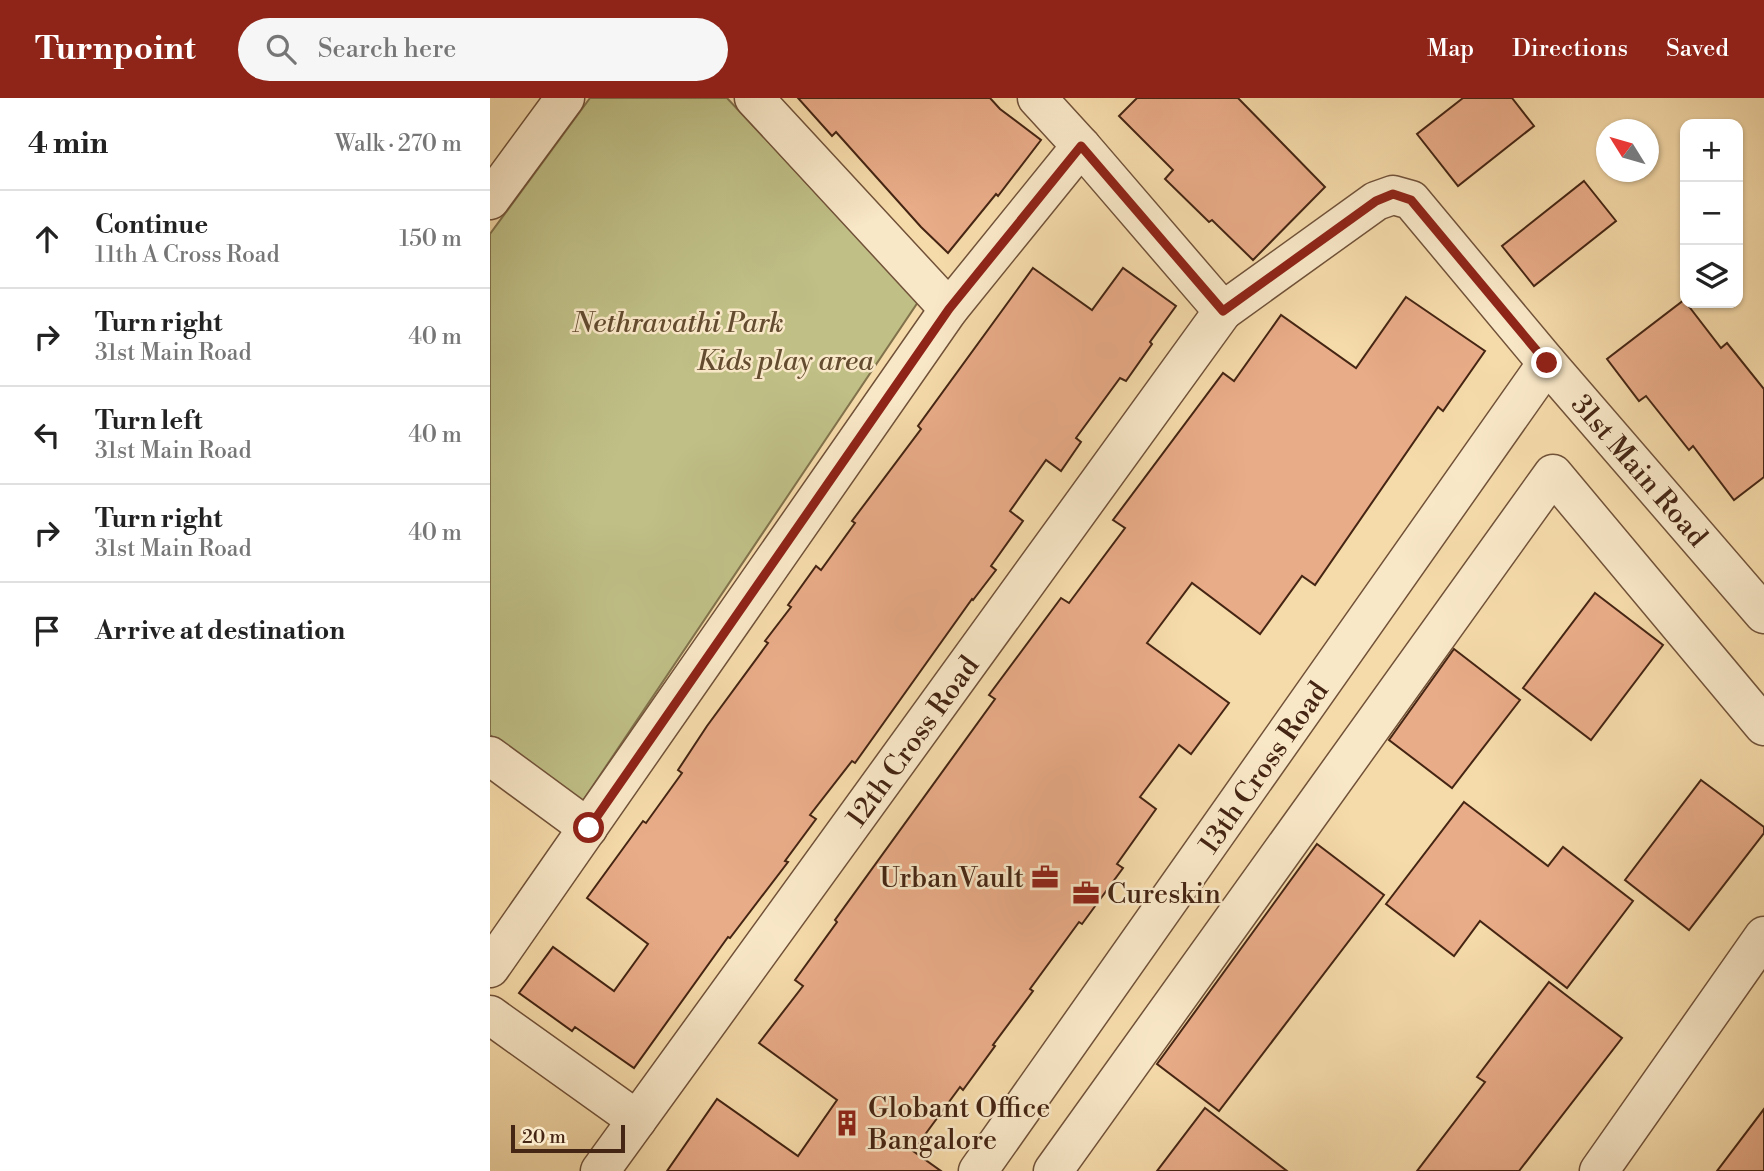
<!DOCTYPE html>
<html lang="en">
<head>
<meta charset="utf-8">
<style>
	body { margin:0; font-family:"Libre Bodoni",serif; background:#f6f6f6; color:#222 }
	.controls { position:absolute; right:21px; top:21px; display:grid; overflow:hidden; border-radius:14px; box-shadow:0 2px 5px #0004 }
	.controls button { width:63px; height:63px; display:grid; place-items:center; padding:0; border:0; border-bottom:2px solid #e0e0e0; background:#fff; color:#222; font:35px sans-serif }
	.compass { position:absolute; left:1106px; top:21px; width:63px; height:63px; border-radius:50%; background:#fff; box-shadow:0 2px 5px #0004; rotate:307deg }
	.scale { position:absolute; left:21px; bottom:18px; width:114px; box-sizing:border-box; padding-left:7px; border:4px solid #452513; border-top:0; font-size:19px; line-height:24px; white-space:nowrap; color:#452513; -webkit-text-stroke:5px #f9e8c8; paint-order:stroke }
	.stop { position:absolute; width:21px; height:21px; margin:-16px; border:5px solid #8f2418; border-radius:50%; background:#fff }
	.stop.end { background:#8f2418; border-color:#fff; box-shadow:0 2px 7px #0008 }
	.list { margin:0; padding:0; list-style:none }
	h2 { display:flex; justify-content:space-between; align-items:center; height:91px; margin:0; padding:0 28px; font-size:30px }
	h2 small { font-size:23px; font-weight:400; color:#767676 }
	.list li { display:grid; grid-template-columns:46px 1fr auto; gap:21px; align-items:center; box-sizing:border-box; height:98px; padding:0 28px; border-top:2px solid #e0e0e0 }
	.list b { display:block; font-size:26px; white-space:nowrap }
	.list p { margin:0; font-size:23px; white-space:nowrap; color:#767676 }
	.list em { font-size:23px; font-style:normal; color:#767676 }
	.icon { flex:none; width:38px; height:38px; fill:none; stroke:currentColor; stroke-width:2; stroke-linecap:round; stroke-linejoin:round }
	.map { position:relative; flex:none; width:1274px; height:1073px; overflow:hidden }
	header { display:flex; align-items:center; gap:42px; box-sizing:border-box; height:98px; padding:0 35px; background:#8f2418; color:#fff }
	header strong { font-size:33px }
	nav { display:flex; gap:38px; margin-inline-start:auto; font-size:24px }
	.search { width:490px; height:63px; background:#f6f6f6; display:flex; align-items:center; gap:18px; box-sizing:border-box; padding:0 24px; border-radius:38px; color:#767676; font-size:26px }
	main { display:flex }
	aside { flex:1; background:#fff }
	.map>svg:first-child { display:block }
	.green { fill:#bfbf86; stroke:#82724c; stroke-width:2 }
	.building { fill:#e9ac88; stroke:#452513; stroke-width:2 }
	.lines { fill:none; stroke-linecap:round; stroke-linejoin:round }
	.street-casing { stroke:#715239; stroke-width:41 }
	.street { stroke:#f9e8c8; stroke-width:38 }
	.route { stroke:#8f2418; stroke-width:9 }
	.labels { text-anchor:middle; stroke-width:5; stroke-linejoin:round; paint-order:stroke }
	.park-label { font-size:28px; font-style:italic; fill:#644c30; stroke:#f9e8c8 }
	.street-label { font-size:28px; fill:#452513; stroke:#f9e8c8 }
	.poi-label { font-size:28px; fill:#452513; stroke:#f9e8c8; text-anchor:start }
</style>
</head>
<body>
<header>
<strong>Turnpoint</strong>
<div class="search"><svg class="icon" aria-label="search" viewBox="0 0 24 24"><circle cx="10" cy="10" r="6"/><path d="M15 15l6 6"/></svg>Search here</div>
<nav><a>Map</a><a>Directions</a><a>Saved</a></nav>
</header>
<main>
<aside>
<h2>4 min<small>Walk · 270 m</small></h2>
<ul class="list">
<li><svg class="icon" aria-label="ahead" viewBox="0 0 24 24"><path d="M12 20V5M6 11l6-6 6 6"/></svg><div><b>Continue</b><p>11th A Cross Road</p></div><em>150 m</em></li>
<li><svg class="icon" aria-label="right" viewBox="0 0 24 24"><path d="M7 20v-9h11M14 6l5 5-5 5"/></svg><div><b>Turn right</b><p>31st Main Road</p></div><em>40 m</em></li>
<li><svg class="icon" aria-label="left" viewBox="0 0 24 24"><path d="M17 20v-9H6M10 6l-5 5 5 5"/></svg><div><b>Turn left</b><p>31st Main Road</p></div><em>40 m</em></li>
<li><svg class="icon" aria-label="right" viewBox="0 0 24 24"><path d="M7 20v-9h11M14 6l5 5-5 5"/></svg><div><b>Turn right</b><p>31st Main Road</p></div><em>40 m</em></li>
<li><svg class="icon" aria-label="arrive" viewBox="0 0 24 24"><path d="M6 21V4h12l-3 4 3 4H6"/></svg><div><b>Arrive at destination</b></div></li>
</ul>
</aside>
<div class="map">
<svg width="1274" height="1073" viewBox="0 0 1274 1073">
	<rect width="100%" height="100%" fill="#f6dbaa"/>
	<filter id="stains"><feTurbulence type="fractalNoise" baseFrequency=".00286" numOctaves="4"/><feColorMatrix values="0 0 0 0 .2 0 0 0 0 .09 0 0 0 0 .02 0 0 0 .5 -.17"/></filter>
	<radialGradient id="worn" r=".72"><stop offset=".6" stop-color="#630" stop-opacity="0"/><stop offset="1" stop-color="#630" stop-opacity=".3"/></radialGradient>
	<path class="green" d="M100,0h137l191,204 -336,500 -92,-67v-501z"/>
	<g class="building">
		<path d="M308,0h192l10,11 41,31 -43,56 -2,-2 -48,59 -27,-26 -85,-95 -4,4z"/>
		<path d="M647,0h101l87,89 -72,73 -41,-40 -3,2 -44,-43 8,-9 -54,-54z"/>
		<path d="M973,0h49l22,28 -76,60 -41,-52z"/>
		<path d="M1094,83l32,40 -82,65 -32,-40z"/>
		<path d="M543,170l59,42 31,-42 53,38 -26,36 2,2 -26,37 -6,-3 -44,60 5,4 -20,29 -15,-11 -36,51 13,10 -32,45 5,4 -23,30 -1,-1 -117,164 -3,-2 -42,54 6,4 -31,42 3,1 -58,76 -2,-1 -94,131 -59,-41 -3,4 -53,-38 34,-46 61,44 34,-47 -61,-46 56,-77 3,2 36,-50 -4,-3 29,-44 61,-83 -3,-2 26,-34 -3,-2 28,-39 5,4 34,-47 -3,-2 69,-92 -3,-3z"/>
		<path d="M916,199l79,54 -42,60 -5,-4 -123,178 -13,-9 -42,58 -68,-51 -45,60 82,60 -38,51 -12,-9 -39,52 16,12 -39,55 6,4 -41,56 -3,-2 -49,67 3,2 -40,54 2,1 -32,44 -3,-3 -47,64 28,20h-274l50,-72 81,57 39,-56 -78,-57 44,-57 -8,-6 42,-58 -2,-2 160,-221 -6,-4 72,-97 8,5 56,-75 -12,-8 110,-147 11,8 47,-66 75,53z"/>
		<path d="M1194,202l37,48 6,-5 37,46v88l-30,23 -41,-54 -4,4 -43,-54 -7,5 -32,-42z"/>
		<path d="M1105,495l68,52 -72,95 -68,-52z"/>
		<path d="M964,551l66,51 -68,88 -63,-48z"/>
		<path d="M1211,682l63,47v6l-75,97 -64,-50z"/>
		<path d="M974,704l84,64 15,-19 70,54 -66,87 -87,-67 -26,35 -68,-52z"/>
		<path d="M827,746l67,51 -165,216 -62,-47z"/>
		<path d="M1059,884l73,56 -103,133h-102l68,-89 -8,-5z"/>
		<path d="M715,1010l82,63h-130z"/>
		<path d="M1274,1011v62h-47z"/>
	</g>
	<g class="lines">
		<g class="street-casing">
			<g id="street">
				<path d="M264,0l195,211"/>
				<path d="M547,0l44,48 142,165 153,-110 17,-6 18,5 136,163 217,251"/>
				<path d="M0,102l75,-102"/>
				<path d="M0,658l98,72"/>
				<path d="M0,870l459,-659 132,-163"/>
				<path d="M0,917l147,105"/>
				<path d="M110,1073l623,-860"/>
				<path d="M488,1073l569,-808"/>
				<path d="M563,1073l500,-697 211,252"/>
				<path d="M1109,1073l165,-235"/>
			</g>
		</g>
		<use href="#street" class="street"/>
	</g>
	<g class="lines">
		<path class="route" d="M99,730l360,-519 132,-163 142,165 153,-110 17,-7 18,6 136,163"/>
	</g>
	<defs>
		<g id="office-bare" transform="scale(2.1)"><path d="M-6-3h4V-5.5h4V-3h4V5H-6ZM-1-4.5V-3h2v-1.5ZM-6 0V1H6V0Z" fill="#8f2418" stroke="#f9e8c8" stroke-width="2.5" paint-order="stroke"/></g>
		<g id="building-bare" transform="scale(2.1)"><path d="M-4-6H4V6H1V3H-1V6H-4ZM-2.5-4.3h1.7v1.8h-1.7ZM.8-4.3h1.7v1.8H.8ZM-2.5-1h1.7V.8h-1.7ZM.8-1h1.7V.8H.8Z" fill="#8f2418" stroke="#f9e8c8" stroke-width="2.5" paint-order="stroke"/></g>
	</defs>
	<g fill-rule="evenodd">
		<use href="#office-bare" x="555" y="779"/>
		<use href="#office-bare" x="596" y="795"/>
		<use href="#building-bare" x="357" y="1025"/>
	</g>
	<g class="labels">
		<g class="park-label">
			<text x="188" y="234">Nethravathi Park</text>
			<text x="295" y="272">Kids play area</text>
		</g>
		<g class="street-label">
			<text transform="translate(1150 372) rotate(49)" y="10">31st Main Road</text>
			<text transform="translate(422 643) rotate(-54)" y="10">12th Cross Road</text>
			<text transform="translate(773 669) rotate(-55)" y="10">13th Cross Road</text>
		</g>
		<g class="poi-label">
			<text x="534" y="789" text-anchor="end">UrbanVault</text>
			<text x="617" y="805">Cureskin</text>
			<text x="378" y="1019">Globant Office<tspan x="378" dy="32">Bangalore</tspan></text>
		</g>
	</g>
	<rect width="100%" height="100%" filter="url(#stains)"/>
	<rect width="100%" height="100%" fill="url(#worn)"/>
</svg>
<div class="controls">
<button>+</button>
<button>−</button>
<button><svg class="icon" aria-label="layers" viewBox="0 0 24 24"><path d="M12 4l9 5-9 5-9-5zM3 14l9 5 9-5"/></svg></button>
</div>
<svg class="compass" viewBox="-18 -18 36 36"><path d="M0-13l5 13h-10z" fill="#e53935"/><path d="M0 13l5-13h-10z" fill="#767676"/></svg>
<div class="scale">20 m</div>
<div class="stop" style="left:99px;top:730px"></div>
<div class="stop end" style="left:1057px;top:265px"></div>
</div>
</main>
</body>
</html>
